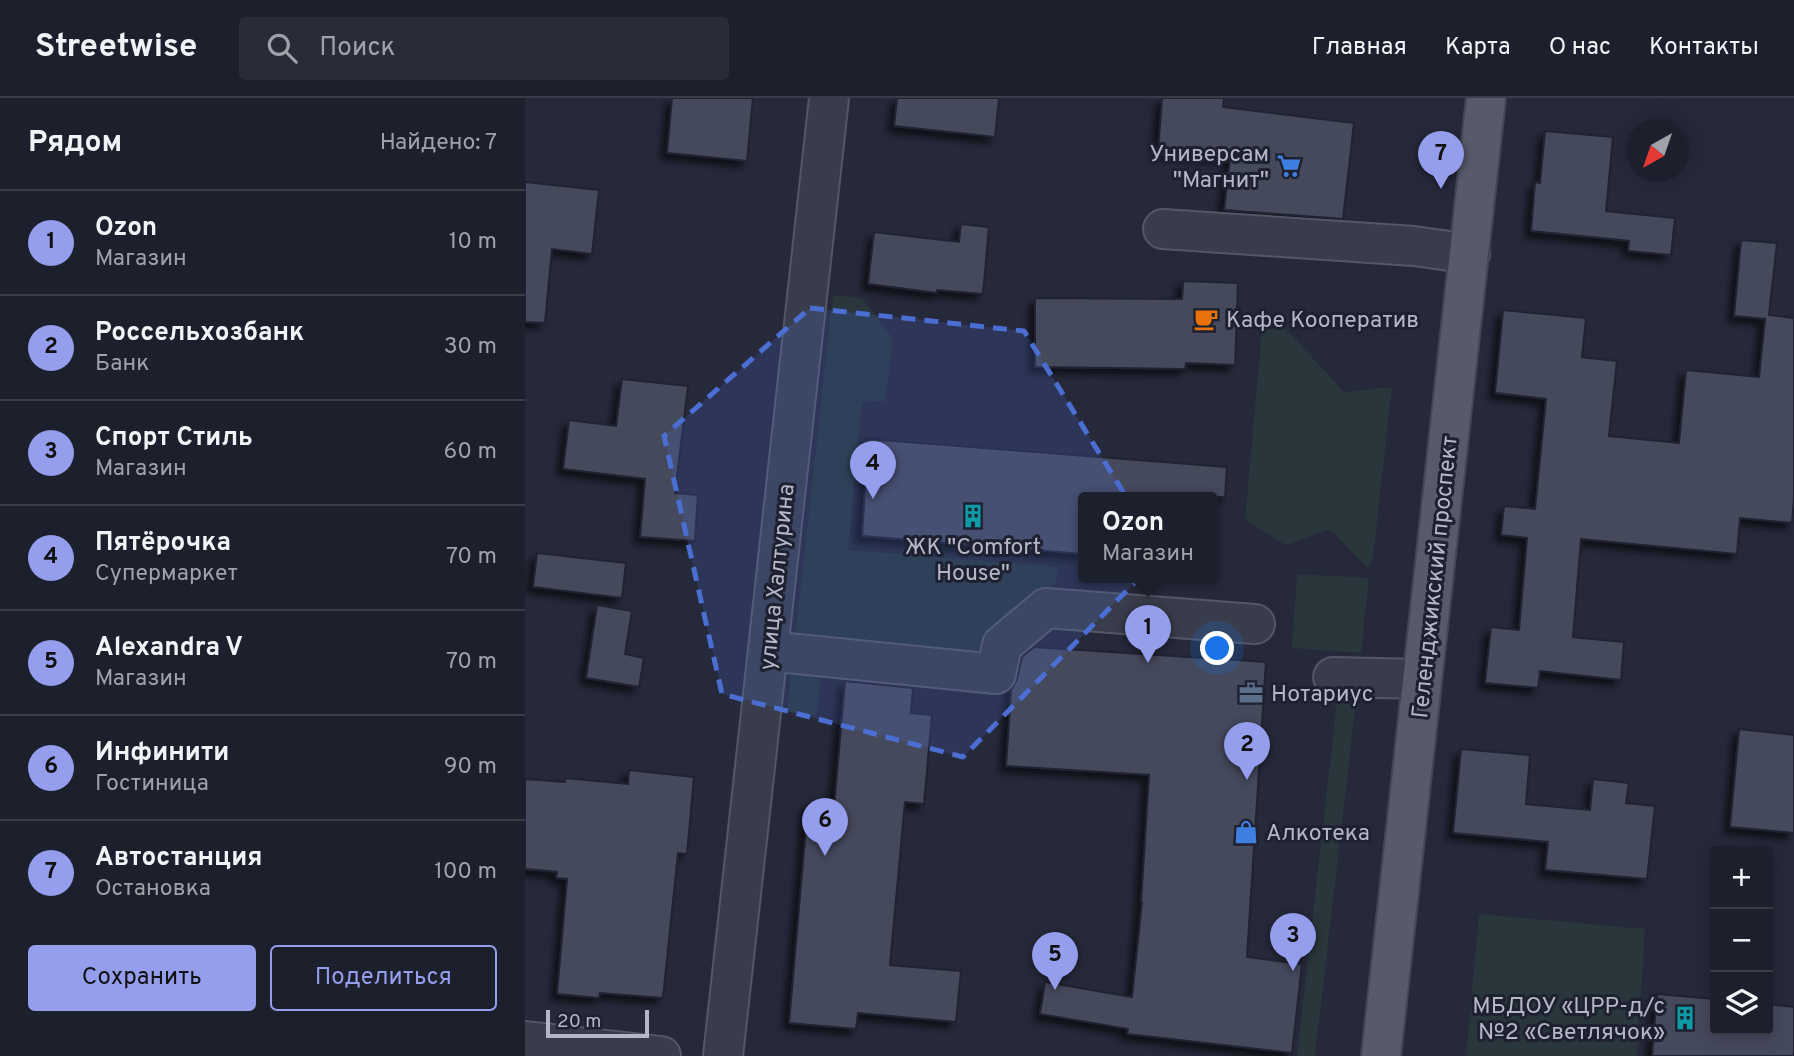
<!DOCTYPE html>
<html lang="ru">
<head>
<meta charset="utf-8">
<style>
	body { margin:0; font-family:Overpass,sans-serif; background:#292c38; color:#f1f3f6 }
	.controls { position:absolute; right:21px; bottom:21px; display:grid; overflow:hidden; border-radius:7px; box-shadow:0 4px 18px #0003 }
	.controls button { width:63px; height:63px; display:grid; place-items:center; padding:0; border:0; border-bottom:2px solid #3a3d48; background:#1c1f2c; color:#f1f3f6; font:35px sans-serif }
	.compass { position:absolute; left:1101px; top:21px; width:63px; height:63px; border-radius:50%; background:#1c1f2c; box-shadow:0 4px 18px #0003; rotate:220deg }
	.scale { position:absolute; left:21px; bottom:18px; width:103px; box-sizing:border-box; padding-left:7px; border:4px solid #b5b7c6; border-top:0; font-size:19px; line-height:24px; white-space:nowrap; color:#b5b7c6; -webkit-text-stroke:5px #1e212f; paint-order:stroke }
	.you { position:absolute; left:693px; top:551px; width:24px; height:24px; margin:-18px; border:5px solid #fff; border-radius:50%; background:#1a73e8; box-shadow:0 0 0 10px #1a73e833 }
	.badge { display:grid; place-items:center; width:46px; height:46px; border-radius:50%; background:#949eec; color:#111; font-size:23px; font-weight:700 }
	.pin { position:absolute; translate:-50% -58px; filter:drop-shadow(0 2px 4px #0008) }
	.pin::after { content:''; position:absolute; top:37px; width:24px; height:21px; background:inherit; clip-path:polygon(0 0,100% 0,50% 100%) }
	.popup { position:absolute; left:553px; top:394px; width:140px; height:91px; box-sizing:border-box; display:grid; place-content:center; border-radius:7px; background:#1c1f2c; filter:drop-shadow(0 2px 5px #0005); font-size:23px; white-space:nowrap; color:#a0a2a9 }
	.popup b { font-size:26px; color:#f1f3f6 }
	.popup::after { content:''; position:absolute; left:50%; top:100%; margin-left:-14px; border:14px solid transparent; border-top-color:#1c1f2c }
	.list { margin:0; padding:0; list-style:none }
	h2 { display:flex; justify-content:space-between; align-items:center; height:91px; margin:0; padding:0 28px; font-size:30px }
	h2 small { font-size:23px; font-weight:400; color:#a0a2a9 }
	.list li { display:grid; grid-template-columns:46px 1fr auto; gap:21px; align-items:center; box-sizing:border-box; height:105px; padding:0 28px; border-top:2px solid #3a3d48 }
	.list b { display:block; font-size:26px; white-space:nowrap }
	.list p { margin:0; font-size:23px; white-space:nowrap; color:#a0a2a9 }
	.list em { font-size:23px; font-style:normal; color:#a0a2a9 }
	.actions { display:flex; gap:14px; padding:21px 28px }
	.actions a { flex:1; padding:16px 0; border:2px solid #949eec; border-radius:7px; text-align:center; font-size:24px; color:#949eec }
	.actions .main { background:#949eec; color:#111 }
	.icon { flex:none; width:38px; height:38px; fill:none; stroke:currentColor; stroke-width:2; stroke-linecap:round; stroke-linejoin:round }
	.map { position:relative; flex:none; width:1269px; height:958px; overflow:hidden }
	header { display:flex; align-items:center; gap:42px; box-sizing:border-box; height:98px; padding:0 35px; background:#1c1f2c; border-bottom:2px solid #3a3d48 }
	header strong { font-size:33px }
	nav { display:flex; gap:38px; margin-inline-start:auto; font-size:24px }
	.search { width:490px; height:63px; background:#292c38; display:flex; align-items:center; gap:18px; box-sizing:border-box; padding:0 24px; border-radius:7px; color:#a0a2a9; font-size:26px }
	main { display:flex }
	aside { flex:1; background:#1c1f2c }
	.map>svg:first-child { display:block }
	.green { fill:#29363c }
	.building { fill:#45485b; stroke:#202331; stroke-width:2; filter:url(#shadow) }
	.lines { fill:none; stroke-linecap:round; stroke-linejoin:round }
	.minor-casing { stroke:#545765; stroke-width:42 }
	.major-casing { stroke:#424553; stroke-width:42 }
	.minor { stroke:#393c4a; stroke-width:38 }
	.major { stroke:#575a6a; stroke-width:38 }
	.marked { fill:#4b6ed3; fill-opacity:0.2; stroke:#4b6ed3; stroke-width:5; stroke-dasharray:14 9; stroke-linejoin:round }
	.labels { text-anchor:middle; stroke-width:6; stroke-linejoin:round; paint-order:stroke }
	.poi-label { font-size:23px; fill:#b5b7c6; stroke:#1e212f; text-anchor:start }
	.street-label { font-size:23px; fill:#b5b7c6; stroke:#1e212f }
</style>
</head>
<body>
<header>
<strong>Streetwise</strong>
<div class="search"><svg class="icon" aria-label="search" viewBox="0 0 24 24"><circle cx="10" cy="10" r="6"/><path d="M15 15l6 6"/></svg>Поиск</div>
<nav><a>Главная</a><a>Карта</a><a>О нас</a><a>Контакты</a></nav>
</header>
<main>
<aside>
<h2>Рядом<small>Найдено: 7</small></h2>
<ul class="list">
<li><span class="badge">1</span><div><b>Ozon</b><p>Магазин</p></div><em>10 m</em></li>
<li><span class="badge">2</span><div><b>Россельхозбанк</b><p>Банк</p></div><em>30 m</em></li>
<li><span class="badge">3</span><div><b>Спорт Стиль</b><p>Магазин</p></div><em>60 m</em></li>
<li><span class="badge">4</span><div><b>Пятёрочка</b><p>Супермаркет</p></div><em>70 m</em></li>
<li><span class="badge">5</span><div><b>Alexandra V</b><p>Магазин</p></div><em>70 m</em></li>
<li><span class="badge">6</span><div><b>Инфинити</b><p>Гостиница</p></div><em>90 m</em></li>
<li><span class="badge">7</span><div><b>Автостанция</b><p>Остановка</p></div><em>100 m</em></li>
</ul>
<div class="actions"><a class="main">Сохранить</a><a>Поделиться</a></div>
</aside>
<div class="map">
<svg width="1269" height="958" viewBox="0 0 1269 958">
	<defs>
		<filter id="shadow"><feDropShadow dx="-6" dy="6" stdDeviation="3.5" flood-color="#0009"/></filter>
	</defs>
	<rect width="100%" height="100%" fill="#26293a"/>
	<g class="green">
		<path d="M308,197l29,3 31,41 -8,62 -23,1 -14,148 210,17 -2,15 -62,55 -5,22 -164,-13 -9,69 -29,-3z"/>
		<path d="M737,231h24l58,63 48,-5 -19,169 -5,12 -38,-39 -44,16 -41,-25z"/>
		<path d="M772,476l72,4 -8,75 -69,-5z"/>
		<path d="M812,602l19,2 -41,354h-18z"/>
		<path d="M954,816l166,15 -8,127h-171z"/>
	</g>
	<g class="building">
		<path d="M147,0h81l-6,63 -80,-8z"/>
		<path d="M372,0h102l-4,39 -101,-11z"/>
		<path d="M637,0h62l-1,9 131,16 -11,96 -119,-9 6,-52 -72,-6z"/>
		<path d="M1020,33l68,6 -7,74 69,7 -4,37 -43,-4 1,-10 -98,-10 4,-49 5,1z"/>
		<path d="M0,84l74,8 -7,64 -40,-5 -7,74 -20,-1z"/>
		<path d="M436,126l28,3 -6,67 -46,-4v3l-69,-9 6,-52 85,10z"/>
		<path d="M1216,142l36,3 -8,72 25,3v181l-2,24 -52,-5 -3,36 -156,-15 -8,98 51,5 -3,38 -81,-9 -2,17 -53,-5 6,-56 28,3 8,-92 -26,-3 3,-29 31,3 11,-110 -51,-6 8,-83 83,8 -4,39 35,4 -8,75 70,7 7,-73 73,7 6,-58 -31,-3z"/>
		<path d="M658,183l55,2 -3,82 -49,-2 -1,6 -150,-2v-69l147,1z"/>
		<path d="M97,281l66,7 -13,107 23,2 -3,46 -55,-4 5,-58 -82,-10 6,-49 47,6z"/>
		<path d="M343,341l359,28 -2,30h-142v57l-221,-18z"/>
		<path d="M12,455l89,10 -4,35 -89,-11z"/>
		<path d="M72,507l35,6 -7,43 19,4 -5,29 -53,-9z"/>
		<path d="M509,549l232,15 -19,295 55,7 -10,89 -165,-19 1,-5 -88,-15 5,-32 87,15 10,-95h-1l8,-127 -143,-9 5,-76 6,-11 5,-22z"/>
		<path d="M320,583l68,7 -2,25 21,2 -8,89 -19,-2 -15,163 71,6 -5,51 -98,-9 -2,16 -67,-6 19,-219 26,3z"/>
		<path d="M1214,631l55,6v98l-64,-6z"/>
		<path d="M936,651l69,6 -4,49 64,6 3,-31 36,4 -3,20 29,3 -8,73 -102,-9 3,-28 -95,-9z"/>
		<path d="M104,672l65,7 -7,77 -9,-1 -15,145 -63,-5 -1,5 -42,-4 10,-115 -11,-1 1,-6 -32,-3v-90l40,3v-4l63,6z"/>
		<path d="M1132,896l58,5v31h53v-26l26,3v49h-142z"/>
	</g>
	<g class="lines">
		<g class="minor-casing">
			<g id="minor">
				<path d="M638,131l251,17 56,8"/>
				<path d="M243,553l228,23 6,-29 44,-37 209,16"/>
				<path d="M808,579l89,2"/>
				<path d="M0,943l136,15"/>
				<path d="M198,958l106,-958"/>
			</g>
		</g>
		<g class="major-casing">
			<path id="major" d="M856,958l105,-958"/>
		</g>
		<use href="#minor" class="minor"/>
		<use href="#major" class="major"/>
	</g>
	<path class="marked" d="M285,210l214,23 138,224 -199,202 -241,-63 -58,-258z"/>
	<defs>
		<g id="supermarket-bare" transform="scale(1.89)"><path d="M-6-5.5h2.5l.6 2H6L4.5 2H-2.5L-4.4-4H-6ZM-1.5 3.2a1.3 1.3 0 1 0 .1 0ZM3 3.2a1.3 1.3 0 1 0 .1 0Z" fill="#3f7fe0" stroke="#1e212f" stroke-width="2.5" paint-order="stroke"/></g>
		<g id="cafe-bare" transform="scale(1.89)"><path d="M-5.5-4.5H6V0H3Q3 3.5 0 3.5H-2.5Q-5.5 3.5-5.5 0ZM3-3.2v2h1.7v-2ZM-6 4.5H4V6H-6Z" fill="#e8710a" stroke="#1e212f" stroke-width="2.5" paint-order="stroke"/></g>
		<g id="building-bare" transform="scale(1.89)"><path d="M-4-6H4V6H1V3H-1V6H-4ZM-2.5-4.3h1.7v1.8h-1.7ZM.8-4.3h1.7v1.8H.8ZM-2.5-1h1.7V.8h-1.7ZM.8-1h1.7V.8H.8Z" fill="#0f9aa8" stroke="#1e212f" stroke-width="2.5" paint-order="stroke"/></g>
		<g id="office-bare" transform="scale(1.89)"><path d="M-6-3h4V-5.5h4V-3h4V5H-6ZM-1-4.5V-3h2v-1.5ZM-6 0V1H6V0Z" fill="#5c6f8a" stroke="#1e212f" stroke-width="2.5" paint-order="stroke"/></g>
		<g id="shop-bare" transform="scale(1.89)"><path d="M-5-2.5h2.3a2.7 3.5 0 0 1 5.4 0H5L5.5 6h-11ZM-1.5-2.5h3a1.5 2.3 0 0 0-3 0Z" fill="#3f7fe0" stroke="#1e212f" stroke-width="2.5" paint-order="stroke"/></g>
	</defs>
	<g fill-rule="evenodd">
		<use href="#supermarket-bare" x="764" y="68"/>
		<use href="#cafe-bare" x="681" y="221"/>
		<use href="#building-bare" x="448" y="418"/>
		<use href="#office-bare" x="726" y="595"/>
		<use href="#shop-bare" x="721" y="734"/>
		<use href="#building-bare" x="1160" y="920"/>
	</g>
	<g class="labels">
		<g class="poi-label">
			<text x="744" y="63" text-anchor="end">Универсам<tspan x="744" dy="26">"Магнит"</tspan></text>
			<text x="701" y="229">Кафе Кооператив</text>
			<text x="448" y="456" text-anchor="middle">ЖК "Comfort<tspan x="448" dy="26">House"</tspan></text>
			<text x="746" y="603">Нотариус</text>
			<text x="741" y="742">Алкотека</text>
			<text x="1140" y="915" text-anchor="end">МБДОУ «ЦРР-д/с<tspan x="1140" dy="26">№2 «Светлячок»</tspan></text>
		</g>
		<g class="street-label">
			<text transform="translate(251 479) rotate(-84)" y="8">улица Халтурина</text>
			<text transform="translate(909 479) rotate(-84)" y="8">Геленджикский проспект</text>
		</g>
	</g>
</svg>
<div class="controls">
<button>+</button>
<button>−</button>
<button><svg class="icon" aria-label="layers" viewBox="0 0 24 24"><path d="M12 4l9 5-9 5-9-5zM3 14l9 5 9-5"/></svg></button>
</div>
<svg class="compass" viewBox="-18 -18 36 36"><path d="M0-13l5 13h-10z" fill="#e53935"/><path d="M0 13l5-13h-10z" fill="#a0a2a9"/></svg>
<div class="scale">20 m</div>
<div class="you"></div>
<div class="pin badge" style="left:623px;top:565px">1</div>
<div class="popup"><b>Ozon</b>Магазин</div>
<div class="pin badge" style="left:722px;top:682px">2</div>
<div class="pin badge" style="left:768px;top:873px">3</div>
<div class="pin badge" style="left:348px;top:401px">4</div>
<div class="pin badge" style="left:530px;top:892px">5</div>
<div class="pin badge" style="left:300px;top:758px">6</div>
<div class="pin badge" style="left:916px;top:91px">7</div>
</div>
</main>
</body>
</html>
